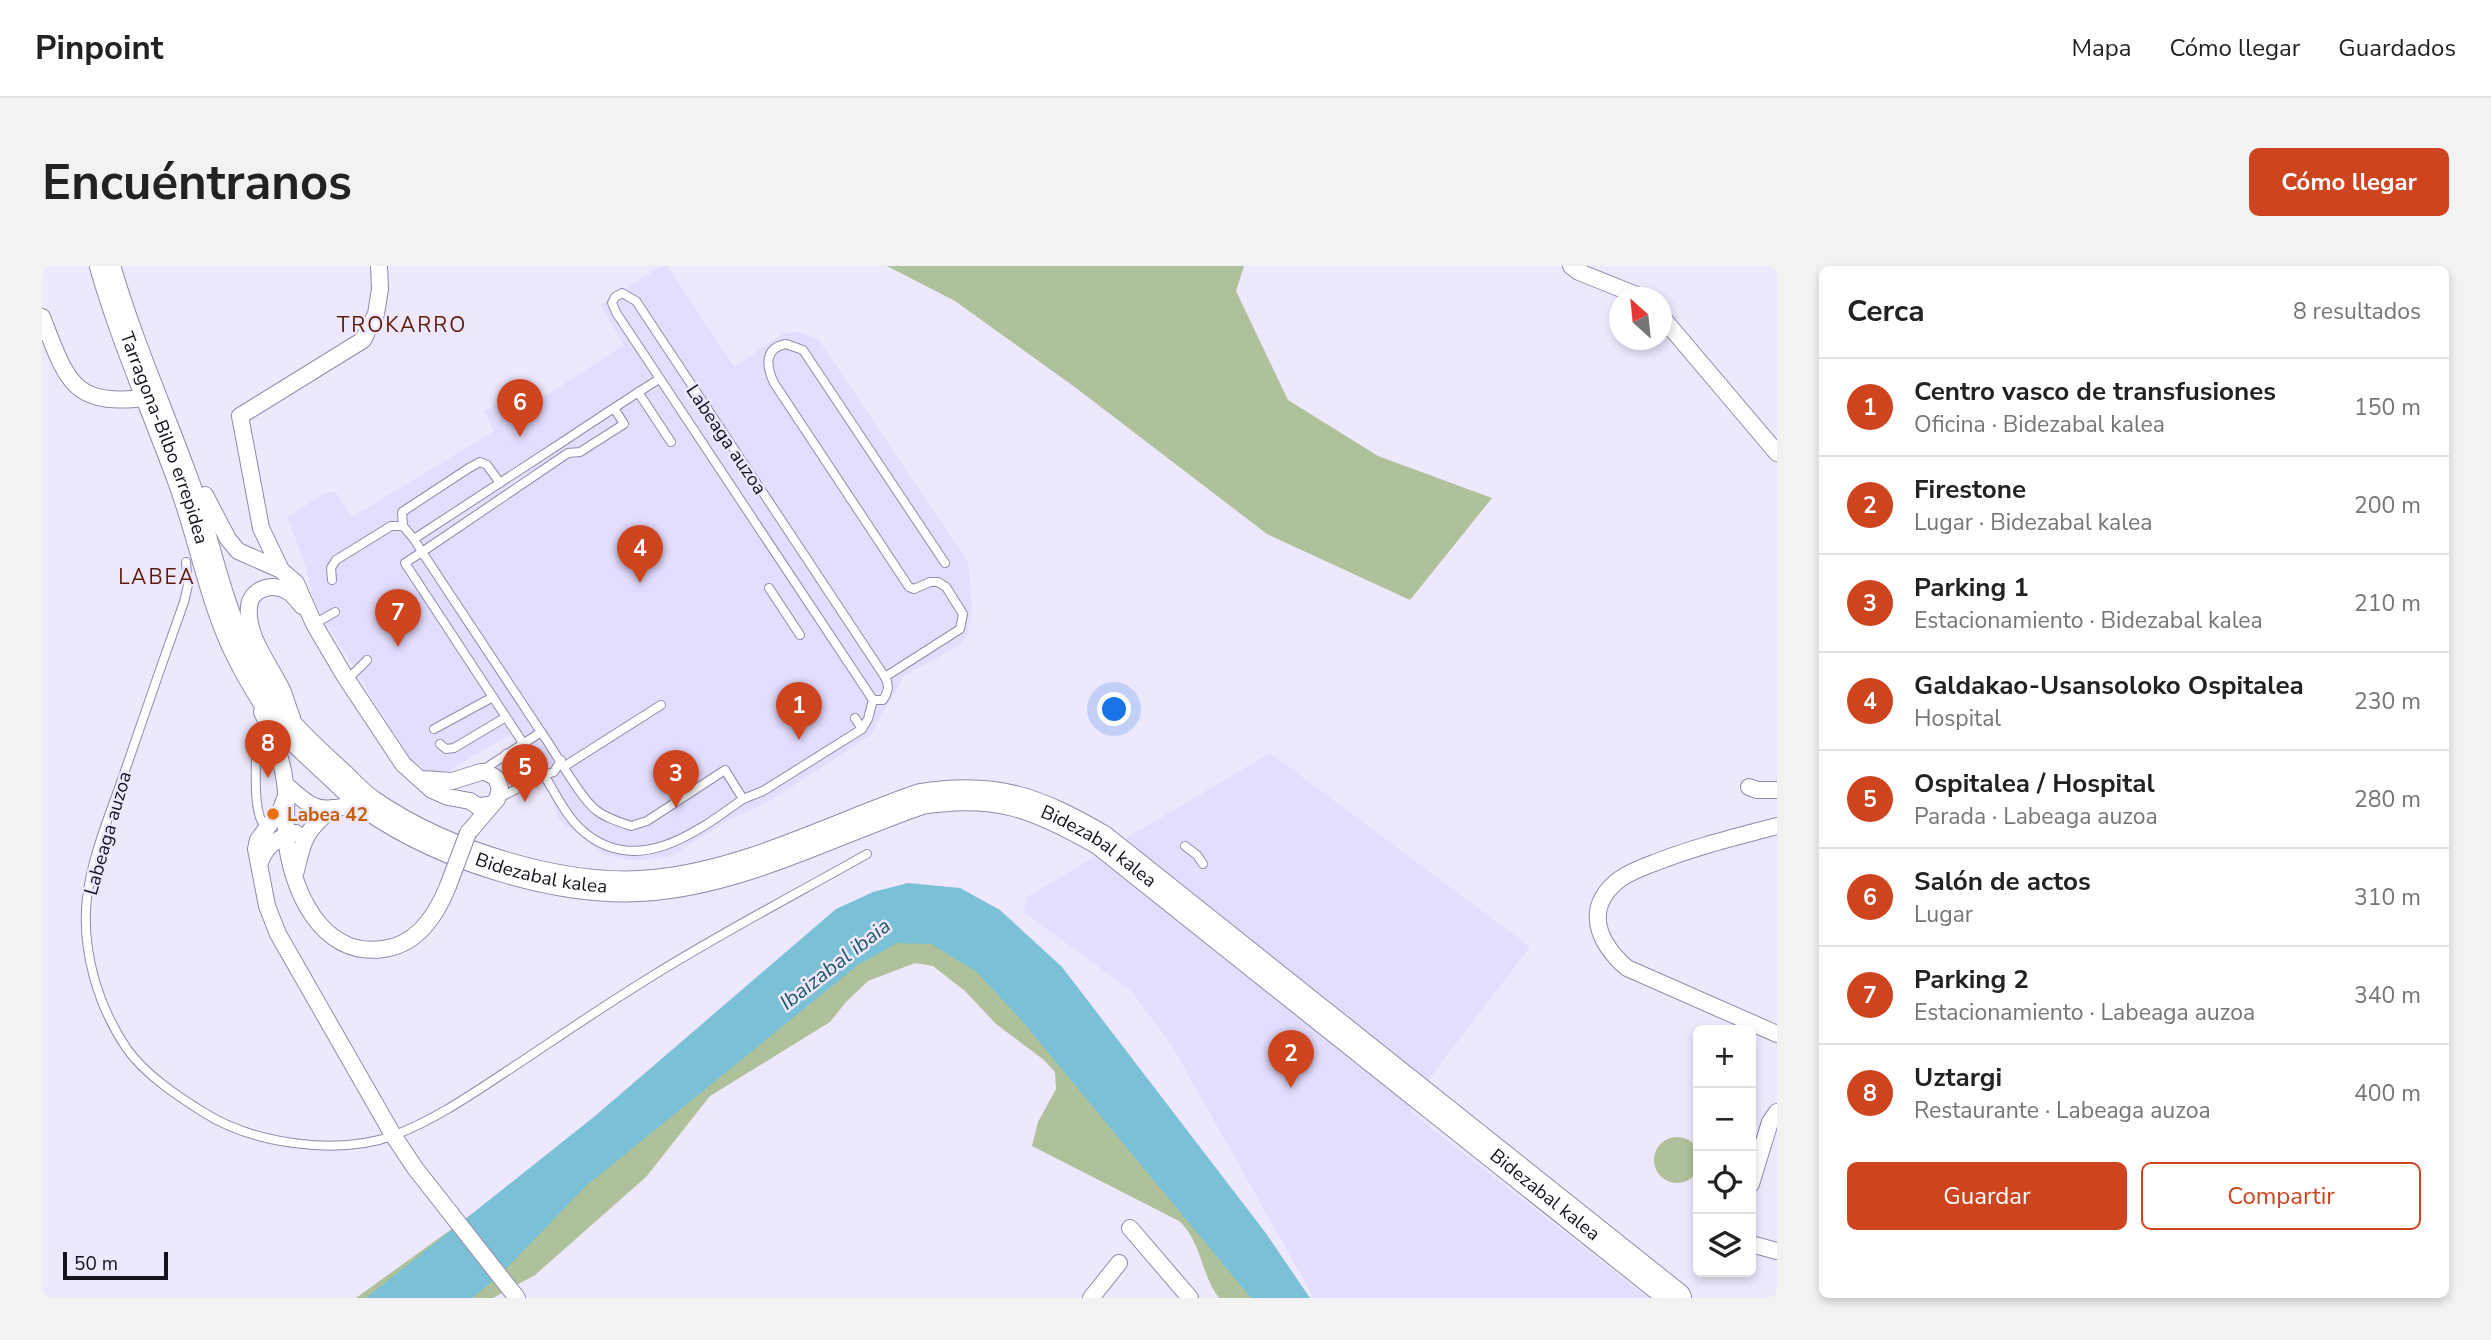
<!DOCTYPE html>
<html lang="es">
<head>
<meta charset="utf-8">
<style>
	body { margin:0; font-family:"Nunito Sans",sans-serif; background:#f2f2f2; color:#222 }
	.controls { position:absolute; right:21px; bottom:21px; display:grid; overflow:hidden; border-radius:10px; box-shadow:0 4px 10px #0003 }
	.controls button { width:63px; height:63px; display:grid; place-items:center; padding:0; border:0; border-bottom:2px solid #e0e0e0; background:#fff; color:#222; font:35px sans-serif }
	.compass { position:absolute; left:1567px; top:21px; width:63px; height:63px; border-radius:50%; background:#fff; box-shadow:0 4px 10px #0003; rotate:333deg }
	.scale { position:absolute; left:21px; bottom:18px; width:105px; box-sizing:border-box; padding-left:7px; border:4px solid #15121e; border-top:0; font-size:19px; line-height:24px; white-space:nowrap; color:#15121e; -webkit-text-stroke:5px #ede8fd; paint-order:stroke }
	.you { position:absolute; left:1073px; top:444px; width:24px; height:24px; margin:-18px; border:5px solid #fff; border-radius:50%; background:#1a73e8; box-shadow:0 0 0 10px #1a73e833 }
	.badge { display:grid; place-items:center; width:46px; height:46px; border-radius:50%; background:#cd441e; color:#fff; font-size:23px; font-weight:700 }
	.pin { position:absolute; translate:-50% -58px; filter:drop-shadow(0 2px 4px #0008) }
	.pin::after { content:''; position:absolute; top:37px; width:24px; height:21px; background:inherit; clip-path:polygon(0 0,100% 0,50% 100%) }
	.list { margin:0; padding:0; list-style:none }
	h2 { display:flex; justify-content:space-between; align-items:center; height:91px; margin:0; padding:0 28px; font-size:30px }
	h2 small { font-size:23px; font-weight:400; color:#767676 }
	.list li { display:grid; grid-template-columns:46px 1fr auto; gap:21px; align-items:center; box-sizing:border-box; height:98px; padding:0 28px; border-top:2px solid #e0e0e0 }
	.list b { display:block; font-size:26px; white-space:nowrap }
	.list p { margin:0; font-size:23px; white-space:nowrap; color:#767676 }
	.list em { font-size:23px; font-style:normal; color:#767676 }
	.actions { display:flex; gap:14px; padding:21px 28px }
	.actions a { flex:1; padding:16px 0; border:2px solid #cd441e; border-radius:10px; text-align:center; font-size:24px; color:#cd441e }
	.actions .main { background:#cd441e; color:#fff }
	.icon { flex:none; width:38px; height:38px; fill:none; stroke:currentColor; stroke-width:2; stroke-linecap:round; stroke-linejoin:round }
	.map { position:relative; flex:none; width:1735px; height:1032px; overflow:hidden; border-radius:10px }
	header { display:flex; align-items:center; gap:42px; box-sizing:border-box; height:98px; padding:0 35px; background:#fff; border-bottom:2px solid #e0e0e0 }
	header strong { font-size:33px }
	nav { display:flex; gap:38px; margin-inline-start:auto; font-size:24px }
	.intro { display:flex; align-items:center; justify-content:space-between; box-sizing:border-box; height:168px; padding:0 42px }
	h1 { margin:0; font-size:49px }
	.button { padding:18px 32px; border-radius:10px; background:#cd441e; color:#fff; font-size:24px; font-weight:700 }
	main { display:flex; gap:42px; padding:0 42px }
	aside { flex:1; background:#fff; border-radius:10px; box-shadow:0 4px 10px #0003 }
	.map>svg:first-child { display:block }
	.built { fill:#e4ddfe }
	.green { fill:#aec19a }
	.water { fill:#7ac1d7 }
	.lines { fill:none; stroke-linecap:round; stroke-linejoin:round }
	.lane-casing { stroke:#918aa9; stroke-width:10 }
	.street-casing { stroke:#918aa9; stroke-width:18 }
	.highway-casing { stroke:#918aa9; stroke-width:32 }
	.lane { stroke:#fff; stroke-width:8 }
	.street { stroke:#fff; stroke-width:16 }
	.highway { stroke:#fff; stroke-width:30 }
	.street-bridge-casing { stroke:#918aa9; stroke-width:18; stroke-linecap:butt }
	.street-bridge { stroke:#fff; stroke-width:16 }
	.food-dot { fill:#e8710a; stroke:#ede8fd; stroke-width:2.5 }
	.labels { text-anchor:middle; stroke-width:5; stroke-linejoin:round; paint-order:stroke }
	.street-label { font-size:19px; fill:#15121e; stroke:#ede8fd }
	.food-label { font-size:19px; font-weight:bold; fill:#c56008; stroke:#ede8fd; text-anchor:start }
	.neighbourhood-label { font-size:21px; letter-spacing:2px; fill:#5d1b09; stroke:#ede8fd }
	.water-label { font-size:21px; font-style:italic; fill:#20596a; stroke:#ede8fd }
</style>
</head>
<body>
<header>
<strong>Pinpoint</strong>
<nav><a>Mapa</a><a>Cómo llegar</a><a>Guardados</a></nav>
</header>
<div class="intro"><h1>Encuéntranos</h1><a class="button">Cómo llegar</a></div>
<main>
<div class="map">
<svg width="1735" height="1032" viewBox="0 0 1735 1032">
	<rect width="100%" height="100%" fill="#ede8fd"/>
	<g class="built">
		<path d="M619,0h6l67,101 50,-34 14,-1 21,8 149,222 4,44 -5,30 -7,9 -56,31 -34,60 -102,66 -37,17 -61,38 -39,4 -28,-7 -45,-35 -8,-25 -39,-60 -68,40 -13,-1 -22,-17 -94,-153 -9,-40 -18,-46 40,-25 9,1 16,24 142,-86 -10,-20 16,-7 24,6 100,-65 -24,-40z"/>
		<path d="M1228,487l260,194 -93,121 -27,43 238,187h-334l-143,-254 -40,-53 -107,-79 3,-15z"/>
	</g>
	<g class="green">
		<path d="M845,0h357l-8,25 52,109 90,56 114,42 -82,102 -143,-66 -191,-146 -121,-87z"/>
		<path d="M860,625l203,162 169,245h-55c-18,-23 -18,-58 -40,-77l-147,-75 6,-24 18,-33 -1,-17 -11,-12 -48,-36 -31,-33 -32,-25 -18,-3 -47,18 -22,21 -16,20 -120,74 -64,81 -111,98 -42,23h-137l296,-214z"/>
		<circle cx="1635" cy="894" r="23"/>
	</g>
	<path class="water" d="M866,617l52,5 40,22 62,57 203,265 45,66h-59l-229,-277 -45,-49 -46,-28 -34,-1 -39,22 -272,221 -86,89 -28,23h-106l229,-182 241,-207 37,-17z"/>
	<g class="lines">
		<g class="lane-casing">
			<g id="lane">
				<path d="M596,126l33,50"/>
				<path d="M572,142l10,16 -44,28 -12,1 -146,99 -8,-13 147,-96c33,-22 65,-43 98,-64"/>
				<path d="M372,273l-11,-13 -1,-14 67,-44 11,-6 7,3 13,18"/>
				<path d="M144,296l2,23 -4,17c-20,56 -40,113 -59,169 -14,41 -33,84 -38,127 -6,52 11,108 40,151 19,26 49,46 76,63 50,32 135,44 192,23 39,-15 74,-39 109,-62 50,-33 99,-67 150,-98 69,-43 142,-81 213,-121"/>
				<path d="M290,314l-1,-12 5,-8 55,-34h12"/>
				<path d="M727,322l31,47"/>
				<path d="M272,358l21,-12"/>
				<path d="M843,411l75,-48 3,-15 -17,-27 -8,-5h-8l-16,7 -5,-2 -135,-204c-8,-17 -10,-35 12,-39l17,6 142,213"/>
				<path d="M305,414l20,-20"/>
				<path d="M813,452l7,11"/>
				<path d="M392,463l59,-32"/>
				<path d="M499,466c14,19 39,66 55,78 10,8 23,12 35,16l16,-5 78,-51 18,29c-46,33 -105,78 -159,33 -18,-15 -28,-38 -40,-57l10,-3 7,-12"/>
				<path d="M398,478l6,5 8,-1 52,-31"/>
				<path d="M464,488l18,30"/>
				<path d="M214,490c0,19 -3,59 10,72"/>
				<path d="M523,500l96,-61"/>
				<path d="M441,504c19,-13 39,-25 58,-38l-119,-180 -17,11 139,212 -45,23"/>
				<path d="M701,533l20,-8 99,-62 6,-10 5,-19 -256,-386 -5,-11 3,-6 7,-4 14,8 249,376c5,9 3,15 -2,23h-10"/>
				<path d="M1143,580l12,9 6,9"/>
			</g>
		</g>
		<g class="street-casing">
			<g id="street">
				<path d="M1529,0l8,6 65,26"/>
				<path d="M1619,50l116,137"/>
				<path d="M0,51c26,66 30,91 110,80"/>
				<path d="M163,229l23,44 10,12 43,19 15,13 18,41 30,51 59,89 29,26 16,7 22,4 7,5 13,-1"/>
				<path d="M239,304l-20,-42 -21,-112 123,-76 13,-26 4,-25 -1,-23"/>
				<path d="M220,446c11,22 20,47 23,71 3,18 0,36 1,54 5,51 34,121 97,112 34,-4 53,-33 65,-63"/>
				<path d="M250,452c-3,-8 -6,-17 -9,-26 -12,-26 -37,-55 -34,-85 1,-18 24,-25 38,-16 6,3 11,10 15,15"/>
				<path d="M379,513l31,2 29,-9h5l10,6 4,10 -3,11 -29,34"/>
				<path d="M244,519c8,7 18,17 28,21 16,7 35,-3 52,-1"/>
				<path d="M1707,521l8,3h20"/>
				<path d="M244,530l-5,13 -23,31 -2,9 11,57 11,28 115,201 22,33 102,130"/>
				<path d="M1735,560c-41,11 -83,21 -123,37 -11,4 -24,9 -34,16 -37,28 -23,63 7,89l150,66"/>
				<path d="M218,596c7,-18 18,-24 36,-29"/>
				<path d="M254,605c7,-33 11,-42 37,-63"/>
				<path d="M1709,918l19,-62 7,-10"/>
				<path d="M1088,962l60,70"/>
				<path d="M1709,978l26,7"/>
				<path d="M1049,1032l28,-35"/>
			</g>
		</g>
		<g class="highway-casing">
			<g id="highway">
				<path id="s1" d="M63,0c21,73 52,143 78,214 20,54 30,112 54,165 11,23 25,47 39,68 17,23 42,44 63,64 10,9 20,21 31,28 74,51 194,89 284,80 93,-9 180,-56 267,-86 75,-12 116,4 180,41l575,458"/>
			</g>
		</g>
		<use href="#lane" class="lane"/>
		<use href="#street" class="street"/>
		<use href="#highway" class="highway"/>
		<g class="street-bridge-casing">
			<path id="street-bridge" d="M406,620l20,-53"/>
		</g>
		<use href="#street-bridge" class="street-bridge"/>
	</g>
	<circle class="food-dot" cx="231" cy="548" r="7"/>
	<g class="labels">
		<g class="street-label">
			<text dy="7" stroke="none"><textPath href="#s1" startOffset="182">Tarragona-Bilbo errepidea</textPath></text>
			<text transform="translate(685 173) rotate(56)" y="7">Labeaga auzoa</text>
			<text transform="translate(65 567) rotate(-74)" y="7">Labeaga auzoa</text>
			<text dy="7" stroke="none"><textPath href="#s1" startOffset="1384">Bidezabal kalea</textPath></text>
			<text dy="7" stroke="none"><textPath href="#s1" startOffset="798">Bidezabal kalea</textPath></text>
			<text dy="7" stroke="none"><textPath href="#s1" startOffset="1951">Bidezabal kalea</textPath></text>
		</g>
		<g class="food-label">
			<text x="245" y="555">Labea 42</text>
		</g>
		<g class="neighbourhood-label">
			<text x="360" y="66">TROKARRO</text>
			<text x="115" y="318">LABEA</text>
		</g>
		<g class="water-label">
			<text transform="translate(793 698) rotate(-38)" y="7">Ibaizabal ibaia</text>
		</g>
	</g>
</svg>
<div class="controls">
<button>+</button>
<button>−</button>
<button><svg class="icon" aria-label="locate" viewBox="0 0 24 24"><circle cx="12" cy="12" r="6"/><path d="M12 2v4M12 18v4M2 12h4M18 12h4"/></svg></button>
<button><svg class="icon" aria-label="layers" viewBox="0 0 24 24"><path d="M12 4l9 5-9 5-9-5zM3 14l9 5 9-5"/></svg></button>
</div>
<svg class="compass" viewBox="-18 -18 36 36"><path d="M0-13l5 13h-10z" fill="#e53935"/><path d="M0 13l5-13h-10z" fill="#767676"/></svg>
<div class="scale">50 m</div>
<div class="you"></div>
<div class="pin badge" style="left:757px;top:474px">1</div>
<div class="pin badge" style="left:1249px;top:822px">2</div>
<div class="pin badge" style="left:634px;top:542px">3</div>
<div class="pin badge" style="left:598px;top:317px">4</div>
<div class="pin badge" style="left:483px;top:536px">5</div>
<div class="pin badge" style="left:478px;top:171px">6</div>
<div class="pin badge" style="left:356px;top:381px">7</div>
<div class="pin badge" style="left:226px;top:512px">8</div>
</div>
<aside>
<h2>Cerca<small>8 resultados</small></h2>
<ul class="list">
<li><span class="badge">1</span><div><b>Centro vasco de transfusiones</b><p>Oficina · Bidezabal kalea</p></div><em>150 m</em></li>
<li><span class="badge">2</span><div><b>Firestone</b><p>Lugar · Bidezabal kalea</p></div><em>200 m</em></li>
<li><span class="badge">3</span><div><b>Parking 1</b><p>Estacionamiento · Bidezabal kalea</p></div><em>210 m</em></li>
<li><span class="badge">4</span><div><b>Galdakao-Usansoloko Ospitalea</b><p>Hospital</p></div><em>230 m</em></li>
<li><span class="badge">5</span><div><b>Ospitalea / Hospital</b><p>Parada · Labeaga auzoa</p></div><em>280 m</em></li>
<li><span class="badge">6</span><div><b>Salón de actos</b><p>Lugar</p></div><em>310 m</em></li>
<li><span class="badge">7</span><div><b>Parking 2</b><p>Estacionamiento · Labeaga auzoa</p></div><em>340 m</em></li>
<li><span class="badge">8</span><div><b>Uztargi</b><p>Restaurante · Labeaga auzoa</p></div><em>400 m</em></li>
</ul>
<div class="actions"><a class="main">Guardar</a><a>Compartir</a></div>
</aside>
</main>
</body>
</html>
